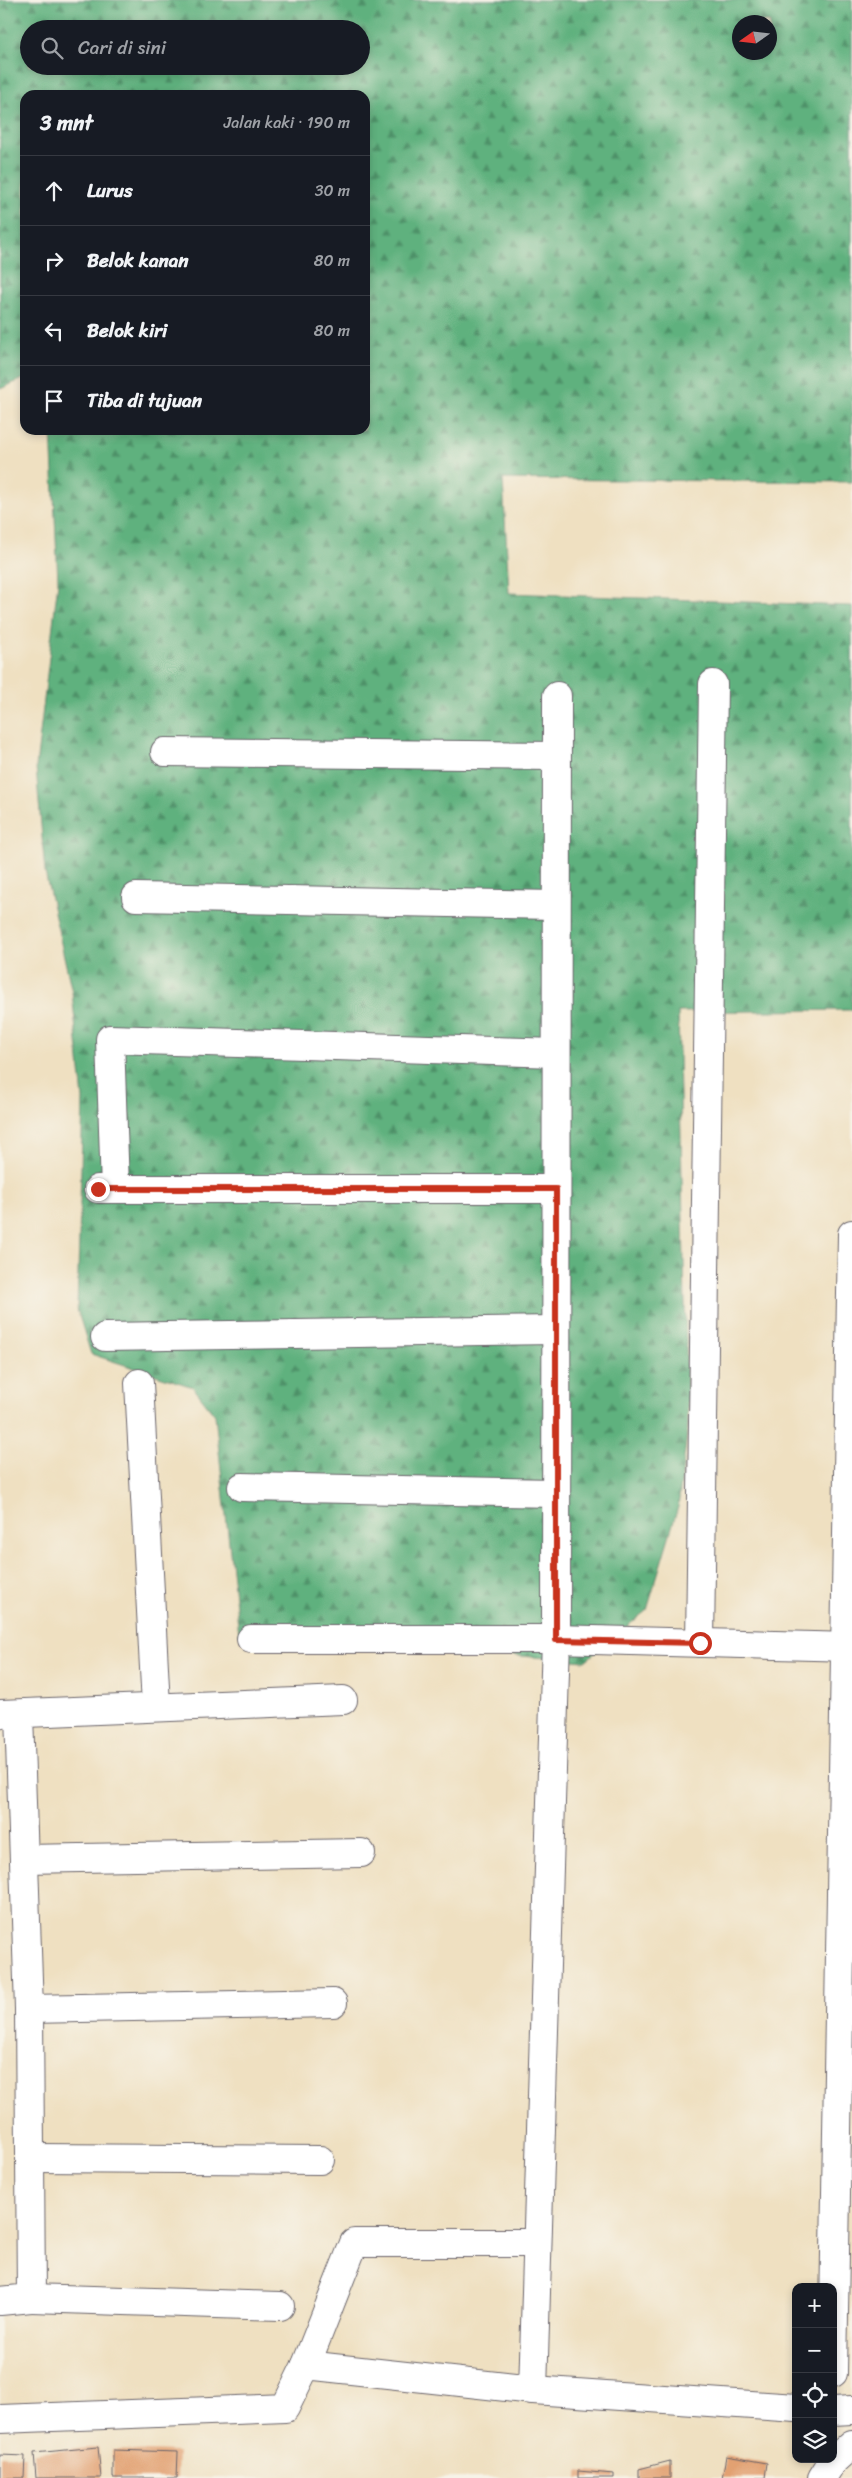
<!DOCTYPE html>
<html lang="id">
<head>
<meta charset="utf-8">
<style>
	body { margin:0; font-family:Sriracha,sans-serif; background:#20242c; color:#f1f3f6 }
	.controls { position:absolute; right:15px; bottom:15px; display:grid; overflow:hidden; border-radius:10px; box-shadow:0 2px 8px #0003 }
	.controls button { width:45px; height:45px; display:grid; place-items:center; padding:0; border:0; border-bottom:1px solid #363941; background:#171b24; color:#f1f3f6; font:25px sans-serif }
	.compass { position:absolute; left:732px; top:15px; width:45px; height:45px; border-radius:50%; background:#171b24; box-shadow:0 2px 8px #0003; rotate:256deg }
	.stop { position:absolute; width:15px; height:15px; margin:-11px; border:4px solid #c8321e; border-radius:50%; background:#fff }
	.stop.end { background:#c8321e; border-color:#fff; box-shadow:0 1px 5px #0008 }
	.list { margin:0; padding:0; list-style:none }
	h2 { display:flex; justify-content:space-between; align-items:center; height:65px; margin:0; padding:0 20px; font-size:21px }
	h2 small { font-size:16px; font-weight:400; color:#9ea1a6 }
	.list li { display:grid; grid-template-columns:32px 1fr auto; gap:15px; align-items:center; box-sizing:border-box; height:70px; padding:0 20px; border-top:1px solid #363941 }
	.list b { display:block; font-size:19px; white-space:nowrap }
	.list em { font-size:16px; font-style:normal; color:#9ea1a6 }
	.icon { flex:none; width:28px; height:28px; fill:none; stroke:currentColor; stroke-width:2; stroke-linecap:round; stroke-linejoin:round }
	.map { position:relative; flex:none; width:852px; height:2478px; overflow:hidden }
	.search { position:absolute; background:#171b24; box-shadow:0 2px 8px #0003; left:20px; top:20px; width:350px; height:55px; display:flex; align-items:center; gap:12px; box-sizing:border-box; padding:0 18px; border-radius:28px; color:#9ea1a6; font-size:19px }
	.panel { position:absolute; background:#171b24; box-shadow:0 2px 8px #0003; left:20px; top:90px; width:350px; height:345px; border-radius:15px }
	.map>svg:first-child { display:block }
	.forest { fill:url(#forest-firs); stroke:#406a5c; fill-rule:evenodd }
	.building { fill:#e2a172 }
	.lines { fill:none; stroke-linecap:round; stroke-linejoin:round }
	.street-casing { stroke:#6a646a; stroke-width:30 }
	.street { stroke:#fff; stroke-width:28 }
	.route { stroke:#c8321e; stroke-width:6 }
</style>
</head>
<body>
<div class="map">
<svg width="852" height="2478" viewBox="0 0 852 2478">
	<defs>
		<pattern id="forest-firs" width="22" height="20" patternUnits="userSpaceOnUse" patternTransform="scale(1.25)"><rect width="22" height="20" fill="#5fb17e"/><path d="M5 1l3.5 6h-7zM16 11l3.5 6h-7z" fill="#4e9068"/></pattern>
	</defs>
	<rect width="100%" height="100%" fill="#f7f3e8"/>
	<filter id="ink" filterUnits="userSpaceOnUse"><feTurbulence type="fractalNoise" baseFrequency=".02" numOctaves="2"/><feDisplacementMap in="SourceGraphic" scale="10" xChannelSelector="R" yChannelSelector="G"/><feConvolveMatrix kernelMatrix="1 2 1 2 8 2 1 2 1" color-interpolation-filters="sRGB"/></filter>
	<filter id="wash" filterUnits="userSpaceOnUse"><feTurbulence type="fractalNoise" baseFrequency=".0096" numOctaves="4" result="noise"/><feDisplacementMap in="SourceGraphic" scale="20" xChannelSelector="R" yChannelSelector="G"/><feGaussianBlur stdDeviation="1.12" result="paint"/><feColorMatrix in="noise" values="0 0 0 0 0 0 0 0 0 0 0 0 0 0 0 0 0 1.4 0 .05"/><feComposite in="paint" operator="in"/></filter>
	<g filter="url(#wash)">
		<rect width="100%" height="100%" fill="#efe0c1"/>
		<path class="forest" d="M0,0h852v482l-349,-3 6,114 343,13v404l-174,2 10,414 -10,81 -31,103 -62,51 -346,-27 -24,-219 -22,-28 -102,-33 -14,-45 6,-210 -11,-107 -27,-120 -9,-105 22,-185 -7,-152h314v-335h-340v283l-25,11zM740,22h30v30h-30zM29,29h332v37h-332z"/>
		<g id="blocks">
			<g class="building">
				<path d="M98,2447l3,31h-65l-2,-25z"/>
				<path d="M113,2450l65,2 -1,26h-64z"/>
				<path d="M0,2455l25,1 -1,22h-24z"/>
				<path d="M726,2456l41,7 -2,15h-43z"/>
				<path d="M670,2461v17h-31v-9z"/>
				<path d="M578,2471l36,3v4h-36z"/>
			</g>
		</g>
	</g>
	<g filter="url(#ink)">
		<use href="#blocks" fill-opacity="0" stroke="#6a646a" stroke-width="1"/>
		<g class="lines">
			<g class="street-casing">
				<g id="street">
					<path d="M165,752l391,4"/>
					<path d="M136,897l420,8"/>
					<path d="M98,1189h458"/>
					<path d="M115,1189l-5,-150 446,14"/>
					<path d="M105,1337l451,-7"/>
					<path d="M139,1383l17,323"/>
					<path d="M242,1487l314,6"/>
					<path d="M251,1639h305l296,8"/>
					<path d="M700,1643l13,-959"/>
					<path d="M1,1714l342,-14"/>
					<path d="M24,1859l337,-6"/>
					<path d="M29,2009l304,-6"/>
					<path d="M32,2158l288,2"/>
					<path d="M31,2298l249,8"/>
					<path d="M0,2301l31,-3 -2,-289 -10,-295"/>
					<path d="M306,2365l48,-122h182"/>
					<path d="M833,2373l19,-1139"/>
					<path d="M533,2390l23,-751 1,-943"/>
					<path d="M833,2411l19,-1"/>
					<path d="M0,2419l285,-11 21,-43 227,25 263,18"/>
					<path d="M822,2478l10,-16 20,-18"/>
				</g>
			</g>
			<use href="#street" class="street"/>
		</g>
	</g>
	<g class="lines" filter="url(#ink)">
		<path class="route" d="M98,1189h458v451l144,3"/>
	</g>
</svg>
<div class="controls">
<button>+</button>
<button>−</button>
<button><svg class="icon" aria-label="locate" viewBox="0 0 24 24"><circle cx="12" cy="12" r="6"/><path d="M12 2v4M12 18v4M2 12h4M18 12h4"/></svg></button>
<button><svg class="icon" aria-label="layers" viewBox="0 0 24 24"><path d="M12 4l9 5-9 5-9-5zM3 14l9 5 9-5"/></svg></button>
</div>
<svg class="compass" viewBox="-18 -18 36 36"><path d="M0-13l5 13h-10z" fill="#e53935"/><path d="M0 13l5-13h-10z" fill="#9ea1a6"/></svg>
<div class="stop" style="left:700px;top:1643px"></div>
<div class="stop end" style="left:98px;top:1189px"></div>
<div class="search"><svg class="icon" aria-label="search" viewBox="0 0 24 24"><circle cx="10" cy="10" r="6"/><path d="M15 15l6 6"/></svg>Cari di sini</div>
<section class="panel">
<h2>3 mnt<small>Jalan kaki · 190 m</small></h2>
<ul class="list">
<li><svg class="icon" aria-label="ahead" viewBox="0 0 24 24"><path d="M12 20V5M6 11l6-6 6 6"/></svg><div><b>Lurus</b></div><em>30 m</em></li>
<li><svg class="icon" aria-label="right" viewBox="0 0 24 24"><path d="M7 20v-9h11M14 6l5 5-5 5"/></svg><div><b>Belok kanan</b></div><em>80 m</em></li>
<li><svg class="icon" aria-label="left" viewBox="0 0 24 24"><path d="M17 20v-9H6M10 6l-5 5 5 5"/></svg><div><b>Belok kiri</b></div><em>80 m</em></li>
<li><svg class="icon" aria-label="arrive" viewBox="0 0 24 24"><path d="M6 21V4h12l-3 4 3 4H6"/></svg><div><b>Tiba di tujuan</b></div></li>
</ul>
</section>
</div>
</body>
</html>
